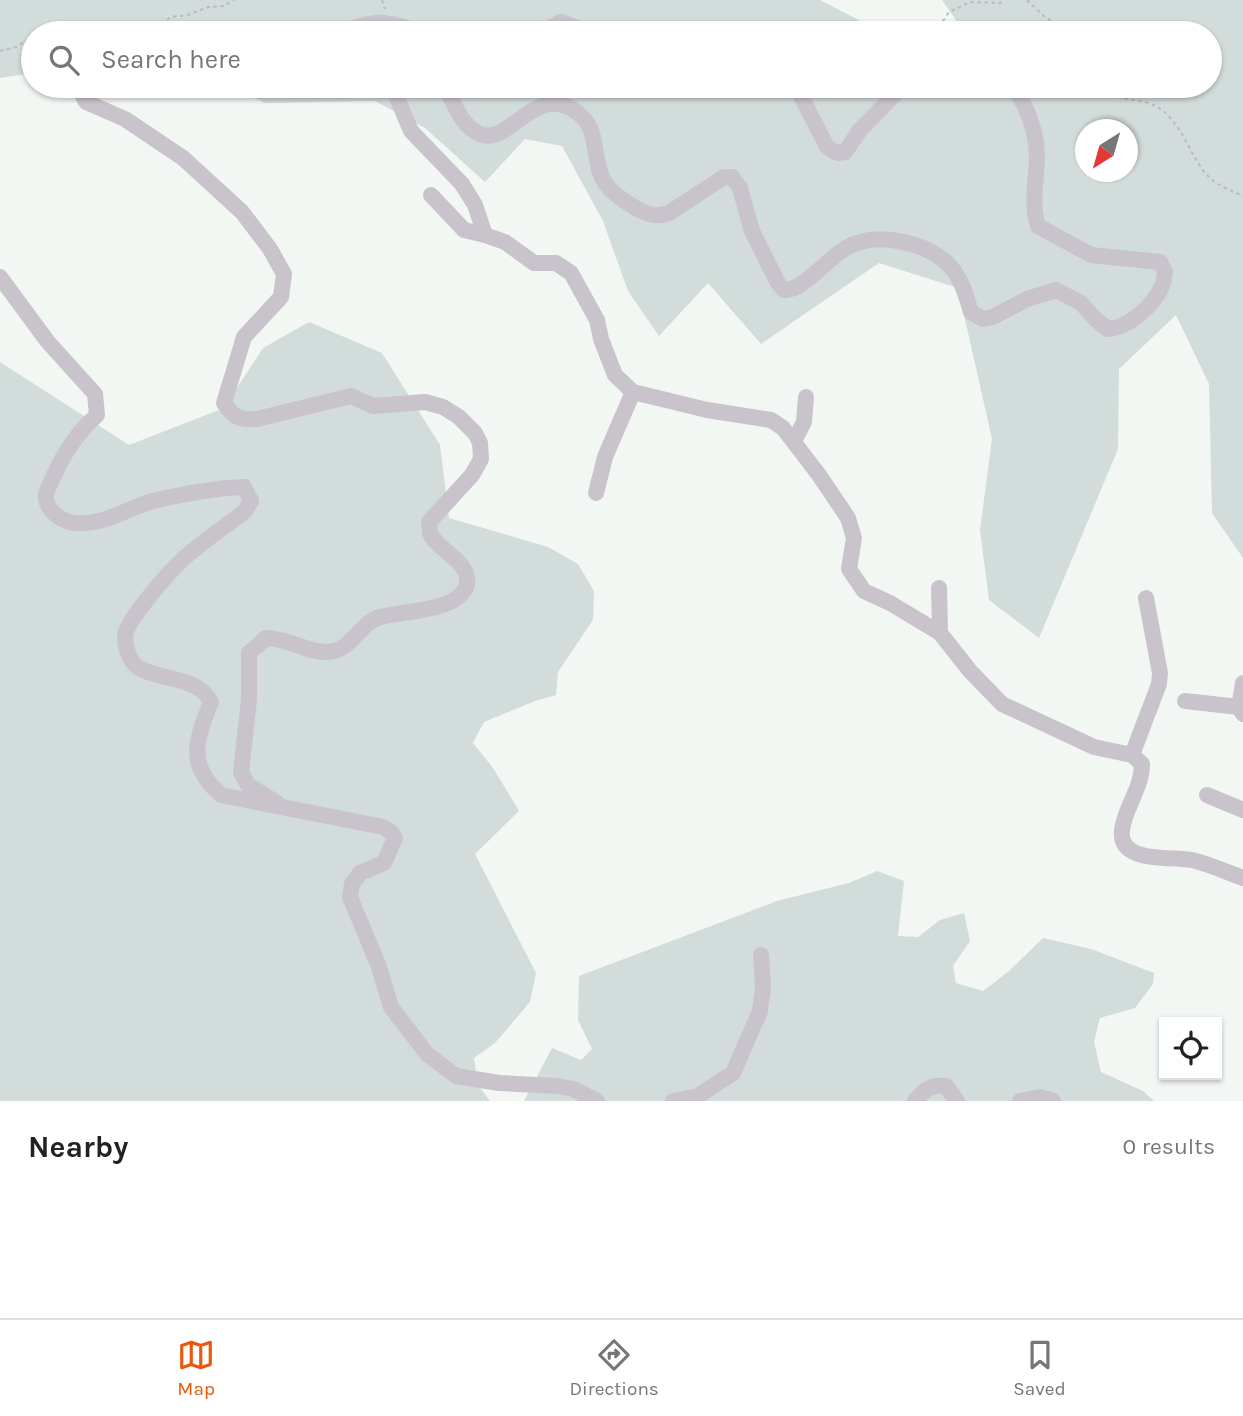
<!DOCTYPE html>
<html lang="en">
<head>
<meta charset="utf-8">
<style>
	body { margin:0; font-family:Karla,sans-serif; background:#f6f6f6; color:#222 }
	.controls { position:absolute; right:21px; bottom:21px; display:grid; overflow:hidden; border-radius:0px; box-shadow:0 2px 5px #0004 }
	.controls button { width:63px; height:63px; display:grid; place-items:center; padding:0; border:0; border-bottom:2px solid #e0e0e0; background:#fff; color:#222; font:35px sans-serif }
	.compass { position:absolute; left:1075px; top:119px; width:63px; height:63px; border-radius:50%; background:#fff; box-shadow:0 2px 5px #0004; rotate:217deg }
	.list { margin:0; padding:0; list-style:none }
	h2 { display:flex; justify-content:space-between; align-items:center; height:91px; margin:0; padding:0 28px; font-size:30px }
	h2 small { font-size:23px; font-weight:400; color:#767676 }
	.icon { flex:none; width:38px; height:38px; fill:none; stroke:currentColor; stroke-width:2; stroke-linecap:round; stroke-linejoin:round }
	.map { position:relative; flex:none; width:1243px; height:1101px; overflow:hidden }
	.search { position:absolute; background:#fff; box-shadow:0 2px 5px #0004; left:21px; right:21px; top:21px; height:77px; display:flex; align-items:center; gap:18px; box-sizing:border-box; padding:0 24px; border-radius:38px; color:#767676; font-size:26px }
	.sheet { height:217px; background:#fff }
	nav { display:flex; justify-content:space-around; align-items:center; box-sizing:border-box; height:98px; border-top:2px solid #e0e0e0; background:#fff; font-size:19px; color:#767676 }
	nav a { display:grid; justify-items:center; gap:4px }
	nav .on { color:#ea580c }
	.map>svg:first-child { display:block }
	.green { fill:#d2dcda; fill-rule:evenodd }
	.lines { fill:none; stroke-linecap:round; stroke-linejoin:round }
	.path { stroke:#bdb9bf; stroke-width:2; stroke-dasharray:3.5 3.5; stroke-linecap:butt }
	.minor { stroke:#c9c4cb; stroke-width:16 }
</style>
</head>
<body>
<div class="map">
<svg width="1243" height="1101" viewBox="0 0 1243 1101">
	<rect width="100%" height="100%" fill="#f3f7f4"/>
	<g class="green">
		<path d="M0,0h820l64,33h-851v40l-33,5z"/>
		<path d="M942,0h301v558l-31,-45 -3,-129 -33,-69 -57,54 -1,80 -79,189 -50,-38 -9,-70 12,-91 -34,-151 -79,-25 -118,81 -53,-61 -49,53 -31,-45 -25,-70 -41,-75 -37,-7 -40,43 -60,-54 -50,-27 -110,2 -36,-17h981v-53h-266l12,-13zM1086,130h42v42h-42z"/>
		<path d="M309,322l73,31 58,92 9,73 99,29 30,17 16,27 -1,29 -35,52 -2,23 -21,6 -51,21 -11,21 20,25 26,43 -44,43 61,119 -6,29 -35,41 -21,15 4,27 12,16h-490v-739l129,83 95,-37 39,-60z"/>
		<path d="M877,871l27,10 -6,55 20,1 22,-17 24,-7 6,28 -17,25 3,17 27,8 25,-19 35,-34 48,11 63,24 -1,11 -18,24 -35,10 -6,24 7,30 42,19 11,10h-630l28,-53 29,12 11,-11 -14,-29 1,-44 198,-75 72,-18z"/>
	</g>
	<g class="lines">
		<g class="path">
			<path d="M382,0l3,9"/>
			<path d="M1027,0l18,17 28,16"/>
			<path d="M435,26l13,2 9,5"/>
			<path d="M606,29l13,4"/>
			<path d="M37,33l6,-6 15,5 32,1"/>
			<path d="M135,33l20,-5 16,-11 17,-2 20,-8 16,-1 10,-6"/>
			<path d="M935,33l14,-21 21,-10 30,1 3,-3"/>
			<path d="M0,51l16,-4 17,-11"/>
			<path d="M829,86l9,2 19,-2"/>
			<path d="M1100,86c16,19 40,9 59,22 26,18 31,51 51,70 8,8 23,13 33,18"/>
		</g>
		<g class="minor">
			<path d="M346,31c35,-14 43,-8 78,2"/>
			<path d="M541,33l20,-11 31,11"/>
			<path d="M78,86l8,16 39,17 58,39 59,54 28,37 14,25 -3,23 -37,40 -20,66c10,15 16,17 33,16l94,-23 22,10 52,-4 18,5 16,10 16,16 5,10 1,16 -9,16 -43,47c0,2 1,10 1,11 7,17 41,29 37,51 -7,28 -66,27 -87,33 -21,6 -28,34 -52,35 -21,1 -39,-14 -62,-14l-17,15v47l-8,72 7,13 29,18"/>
			<path d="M392,86l19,45 51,53 13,21 10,30 20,7 29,21h22l15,10 26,47 4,19 14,36 18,17 74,18 64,10 12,8 36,47 29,43 6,20 -5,31 15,22 26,12 50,30"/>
			<path d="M444,86c10,16 16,38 34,47 31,17 57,-55 101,-19 22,17 12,48 26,69 7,10 19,18 29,24 12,7 22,11 35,6l55,-36h8l8,11 12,43 26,52 6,7c19,1 44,-32 62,-42 29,-17 77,-7 102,16 13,13 18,31 23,48l12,7 10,-2 34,-18 29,-9 25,13 15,17 12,9c20,-1 45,-23 53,-41 3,-4 3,-11 4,-16l-5,-10 -69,-7 -53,-29c-7,-21 -2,-44 -1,-67 0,-27 -9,-51 -24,-73"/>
			<path d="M796,86l31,61 10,6 8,-1 15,-22 43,-44"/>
			<path d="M431,195l33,35 21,5"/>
			<path d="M0,277l48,65 47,52 2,21c-24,21 -38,47 -50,76 -6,16 14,31 28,32 28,3 53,-15 78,-22 30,-7 60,-13 91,-14l7,14 -6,10c-21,17 -50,35 -68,54 -14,14 -42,47 -50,64 -5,11 1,32 12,39 22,13 59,8 72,34 -15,38 -25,63 10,93l162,32 8,5 4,6 -11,25 -24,10 -8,11 -2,13 29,70 12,40 36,47 29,22 43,7 58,3 16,3 24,12"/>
			<path d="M794,441l10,-19 2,-25"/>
			<path d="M596,493l9,-36 28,-65"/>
			<path d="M939,588l1,45 30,38 32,33 92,43 38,8 10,9c0,24 -17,43 -20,66 -4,34 49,26 70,30 17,4 34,12 51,18"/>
			<path d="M1243,683l-4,24 4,7"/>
			<path d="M1185,701l54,6"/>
			<path d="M1132,755l27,-71 1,-11 -14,-75"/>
			<path d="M1207,795l36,15"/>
			<path d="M673,1101l25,-5 35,-23 27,-62 3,-24 -2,-32"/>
			<path d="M915,1101c10,-11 15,-17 31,-15l11,15"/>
			<path d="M1020,1101l20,-4 13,4"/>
		</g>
	</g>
</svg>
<div class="controls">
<button><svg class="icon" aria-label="locate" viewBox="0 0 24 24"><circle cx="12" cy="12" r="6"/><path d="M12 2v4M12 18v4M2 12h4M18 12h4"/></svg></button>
</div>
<svg class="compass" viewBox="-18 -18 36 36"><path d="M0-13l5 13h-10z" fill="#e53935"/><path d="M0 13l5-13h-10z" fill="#767676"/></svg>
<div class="search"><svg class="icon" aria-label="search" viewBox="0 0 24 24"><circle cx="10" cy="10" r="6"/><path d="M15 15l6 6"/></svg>Search here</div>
</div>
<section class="sheet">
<h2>Nearby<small>0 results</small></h2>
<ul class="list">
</ul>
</section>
<nav>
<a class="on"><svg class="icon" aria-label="map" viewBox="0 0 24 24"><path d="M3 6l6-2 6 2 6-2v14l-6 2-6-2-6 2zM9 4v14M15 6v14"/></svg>Map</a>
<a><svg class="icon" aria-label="directions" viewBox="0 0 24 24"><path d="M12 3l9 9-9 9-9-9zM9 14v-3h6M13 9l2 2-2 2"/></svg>Directions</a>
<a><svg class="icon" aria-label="saved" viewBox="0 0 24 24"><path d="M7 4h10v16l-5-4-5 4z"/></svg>Saved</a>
</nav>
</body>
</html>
